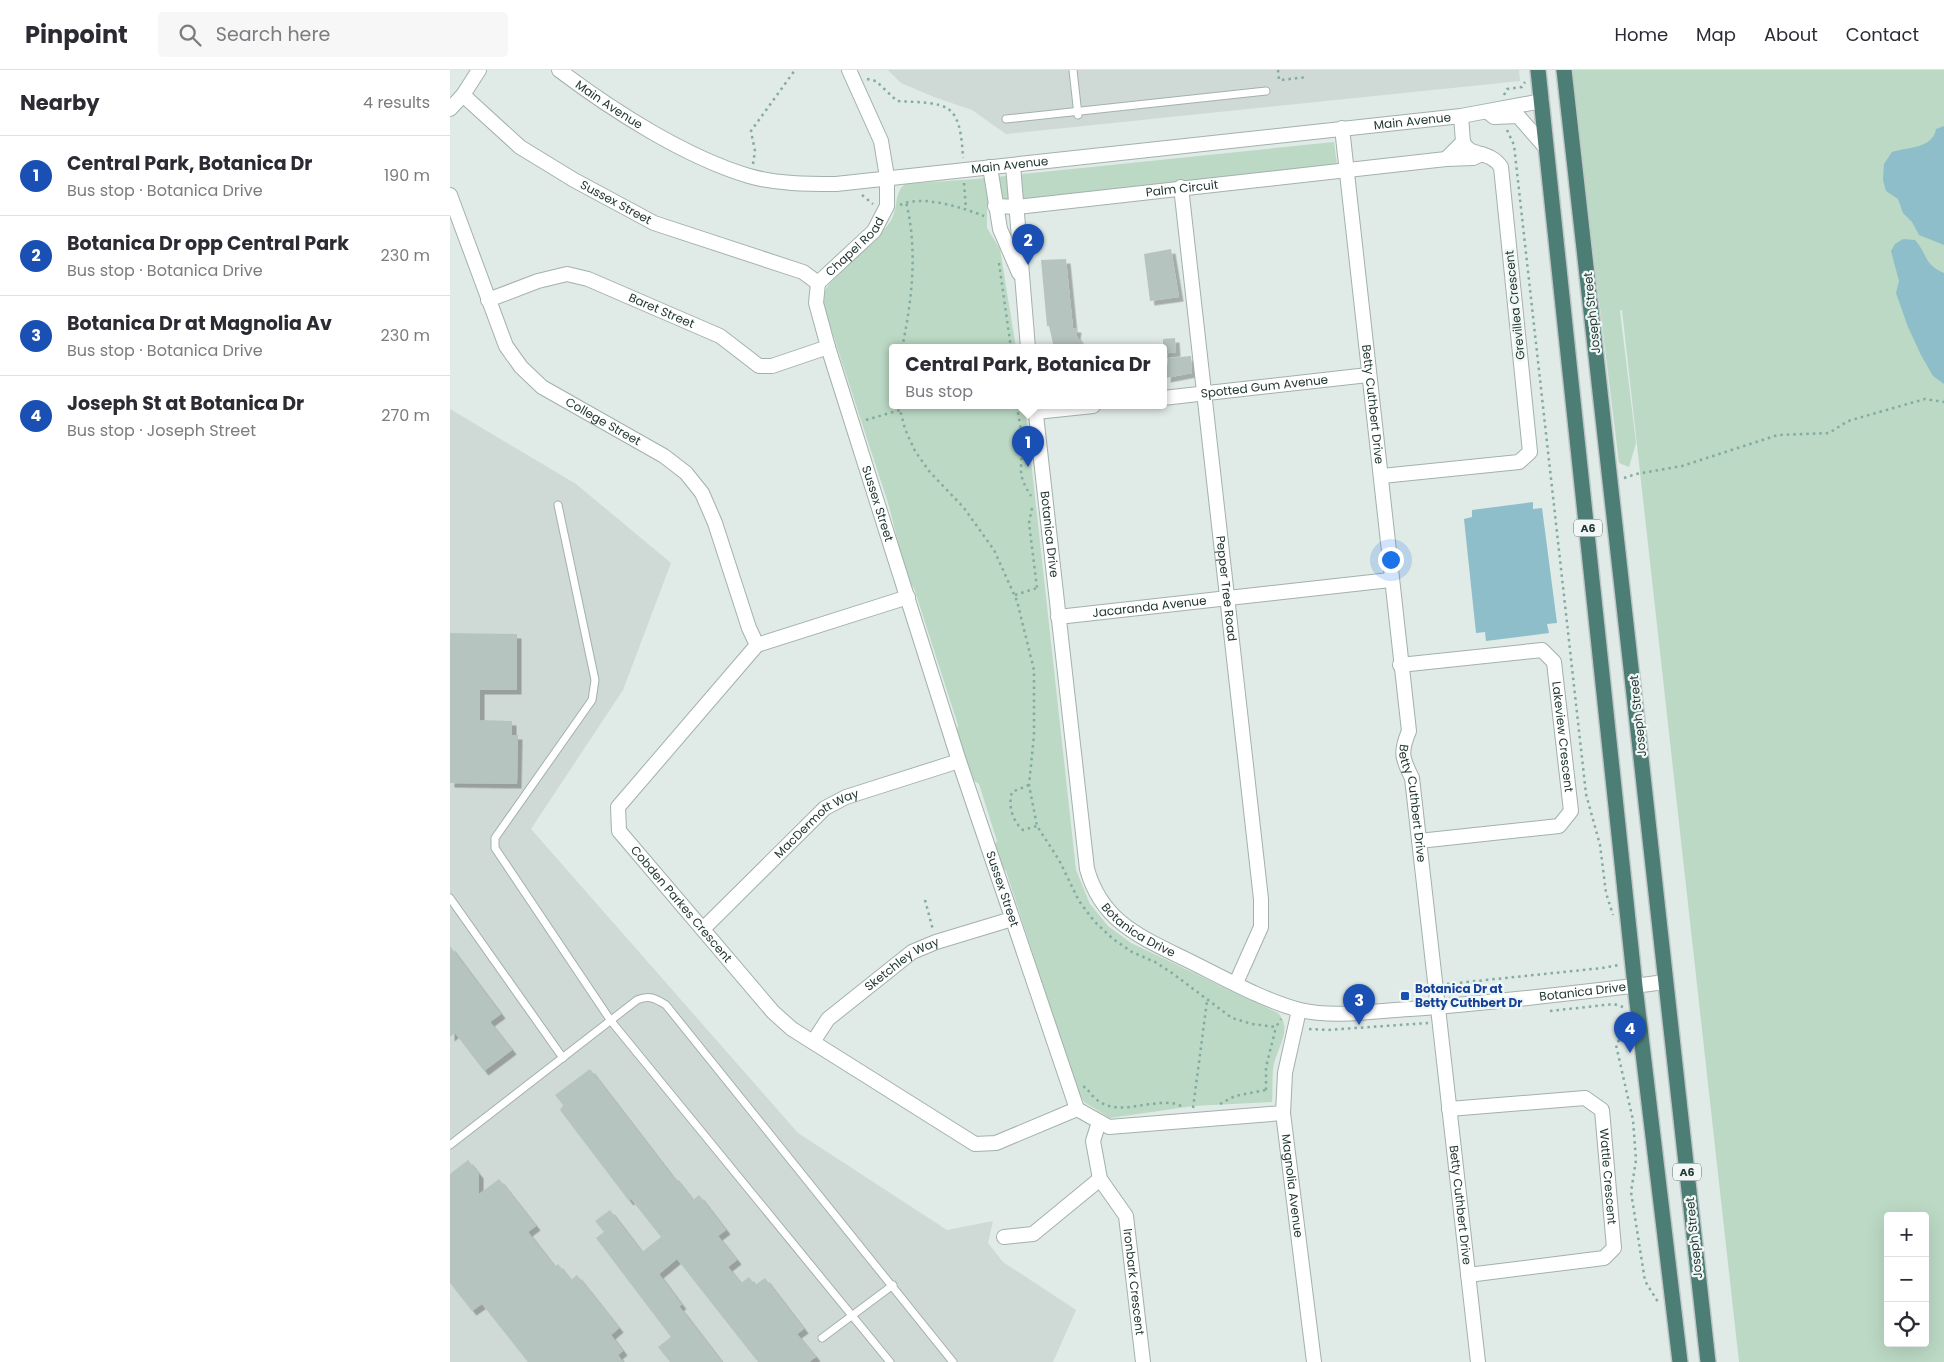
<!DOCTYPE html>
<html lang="en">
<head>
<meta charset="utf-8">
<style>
	body { margin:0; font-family:Poppins,sans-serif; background:#f7f7f7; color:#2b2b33 }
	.controls { position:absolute; right:15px; bottom:15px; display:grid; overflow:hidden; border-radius:5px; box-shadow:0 5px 20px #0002 }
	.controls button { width:45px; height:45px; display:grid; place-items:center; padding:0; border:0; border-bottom:1px solid #e1e1e2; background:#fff; color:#2b2b33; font:25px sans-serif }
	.you { position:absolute; left:940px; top:489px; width:18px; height:18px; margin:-12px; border:4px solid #fff; border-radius:50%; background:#1a73e8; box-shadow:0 0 0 8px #1a73e833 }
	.badge { display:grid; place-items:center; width:32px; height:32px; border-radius:50%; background:#7f5549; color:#fff; font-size:16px; font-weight:700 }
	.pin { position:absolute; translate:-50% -41px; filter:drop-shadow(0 1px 2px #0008) }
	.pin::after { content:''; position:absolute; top:26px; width:18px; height:15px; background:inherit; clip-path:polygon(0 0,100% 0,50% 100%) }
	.popup { position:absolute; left:439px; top:274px; width:278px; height:65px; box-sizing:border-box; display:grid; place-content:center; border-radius:5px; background:#fff; filter:drop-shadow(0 1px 4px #0005); font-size:16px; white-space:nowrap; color:#7c7c81 }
	.popup b { font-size:19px; color:#2b2b33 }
	.popup::after { content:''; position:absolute; left:50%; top:100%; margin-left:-10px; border:10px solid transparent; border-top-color:#fff }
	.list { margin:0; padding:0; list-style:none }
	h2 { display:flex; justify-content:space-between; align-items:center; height:65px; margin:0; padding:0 20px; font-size:21px }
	h2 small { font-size:16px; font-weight:400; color:#7c7c81 }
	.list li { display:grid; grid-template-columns:32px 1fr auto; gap:15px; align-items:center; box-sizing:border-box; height:80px; padding:0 20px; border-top:1px solid #e1e1e2 }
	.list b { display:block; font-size:19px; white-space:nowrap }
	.list p { margin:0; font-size:16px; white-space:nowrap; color:#7c7c81 }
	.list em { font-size:16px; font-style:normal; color:#7c7c81 }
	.icon { flex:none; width:28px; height:28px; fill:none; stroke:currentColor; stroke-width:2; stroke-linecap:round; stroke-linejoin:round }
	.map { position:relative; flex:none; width:1494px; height:1292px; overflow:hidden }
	header { display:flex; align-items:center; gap:30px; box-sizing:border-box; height:70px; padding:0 25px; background:#fff; border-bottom:1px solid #e1e1e2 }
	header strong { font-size:24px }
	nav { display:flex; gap:28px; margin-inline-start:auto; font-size:18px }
	.search { width:350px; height:45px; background:#f7f7f7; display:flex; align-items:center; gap:12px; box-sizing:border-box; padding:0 18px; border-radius:5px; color:#7c7c81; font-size:19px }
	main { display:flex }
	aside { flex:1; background:#fff }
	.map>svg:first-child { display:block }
	.built { fill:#cfd9d5 }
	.green { fill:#bbd9c4; fill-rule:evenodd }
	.water { fill:#8dbeca }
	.building { fill:#b6c4bf; filter:url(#shadow) }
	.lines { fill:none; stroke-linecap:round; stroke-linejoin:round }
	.service-casing { stroke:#a3b1ad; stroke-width:9 }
	.minor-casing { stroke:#a3b1ad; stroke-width:16 }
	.trunk-casing { stroke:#c1c7c6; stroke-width:18 }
	.path { stroke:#83aba0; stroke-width:2.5; stroke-dasharray:2.5 4; stroke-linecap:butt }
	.service { stroke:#fff; stroke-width:7 }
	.minor { stroke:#fff; stroke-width:14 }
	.trunk { stroke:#4d7e76; stroke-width:15 }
	.transit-dot { fill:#1a4fb4; stroke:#f0f7f4; stroke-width:2 }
	.labels { text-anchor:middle; stroke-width:4.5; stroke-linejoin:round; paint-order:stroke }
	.shield { fill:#f0f7f4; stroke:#60716e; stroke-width:1 }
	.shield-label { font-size:11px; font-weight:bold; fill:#223834 }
	.street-label { font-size:12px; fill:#223834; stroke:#f0f7f4 }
	.transit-label { font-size:12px; font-weight:bold; fill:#164399; stroke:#f0f7f4; text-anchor:start }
</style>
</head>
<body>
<header>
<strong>Pinpoint</strong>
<div class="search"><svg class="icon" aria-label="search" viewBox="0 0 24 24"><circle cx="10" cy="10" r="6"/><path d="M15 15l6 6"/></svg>Search here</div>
<nav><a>Home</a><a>Map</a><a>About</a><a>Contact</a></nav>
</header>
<main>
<aside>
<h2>Nearby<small>4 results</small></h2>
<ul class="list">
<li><span class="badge" style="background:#1a4fb4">1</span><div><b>Central Park, Botanica Dr</b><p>Bus stop · Botanica Drive</p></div><em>190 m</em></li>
<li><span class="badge" style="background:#1a4fb4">2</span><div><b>Botanica Dr opp Central Park</b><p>Bus stop · Botanica Drive</p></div><em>230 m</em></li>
<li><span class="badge" style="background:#1a4fb4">3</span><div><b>Botanica Dr at Magnolia Av</b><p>Bus stop · Botanica Drive</p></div><em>230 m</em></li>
<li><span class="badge" style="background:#1a4fb4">4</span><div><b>Joseph St at Botanica Dr</b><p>Bus stop · Joseph Street</p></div><em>270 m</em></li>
</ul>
</aside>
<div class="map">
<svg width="1494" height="1292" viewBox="0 0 1494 1292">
	<defs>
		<filter id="shadow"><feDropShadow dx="4.5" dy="4.5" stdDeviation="0" flood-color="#0004"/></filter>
	</defs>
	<rect width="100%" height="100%" fill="#e0eae6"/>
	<g class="built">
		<path d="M438,0h631l1,11 -514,53 -34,-24 -38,-13 -33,-14z"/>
		<path d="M0,339l126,75 95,79 -48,127 -92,139 267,304 149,97 46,-9 -5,22 15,19 73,48 -23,52h-603z"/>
	</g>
	<g class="green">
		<path d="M1121,0h373v1292h-205l-117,-1052 -2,1 16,132 -7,24 -10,-4zM1438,1146h37v127h-37z"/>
		<path d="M884,72l3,23 -350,39v24l13,21 16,99h-123v58h132l51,464 14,34 18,22 23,17 147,70c16,17 -3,37 -5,56 -1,11 0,22 -1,33l-79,4 -83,12 -26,-16 -9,-17 -69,-214 -6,-7 -6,-17 3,-6 -18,-57 -6,-4 -16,-49 1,-6 -44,-137 -6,-6 -19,-76 -65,-199c0,-5 0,-11 1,-15 4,-15 53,-52 65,-70 9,-13 3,-28 15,-38l71,-5z"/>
	</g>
	<g class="water">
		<path d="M1494,56v119l-25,-10 -7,-13 -9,-9 -5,-14 -12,-8 -3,-11 1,-16 8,-12c15,-5 41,-3 44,-23z"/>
		<path d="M1453,169l12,1c12,13 9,25 29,33v111l-11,-8 -12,-21 -13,-28 -12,-34 3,-12 -8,-30 4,-7z"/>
		<path d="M1083,432v7l9,-1 15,115 -10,1 2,9 -63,8 -1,-9 -9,1 -12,-114 8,-2v-7z"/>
	</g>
	<g class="building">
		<path d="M721,179l8,48 -29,4 -6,-47z"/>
		<path d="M616,189l7,69h4l-1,7 9,13h-31l-5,-22h-2l-6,-66z"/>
		<path d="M725,268l1,14 -13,2v-15z"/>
		<path d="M741,286l1,17 -26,5 2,-20z"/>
		<path d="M0,563l67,1v56h-37v30l32,1v14h6l-1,49 -67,-1z"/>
		<path d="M0,876l51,68 -11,8 22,28 -28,21 -29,-38 -5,4z"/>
		<path d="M140,999l83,108 1,-1 19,24 6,-5 27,35 -8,6 19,24 -9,7 13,16 8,-6 6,8 10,-7 39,51 -7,5 19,23 -7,5h-51l-81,-103 -18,15 23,31 -3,1 43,56h-52l-12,-15 13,-10 -75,-99 8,-6 -9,-11 15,-11 32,42 19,-15 -30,-38 -2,2 -69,-91 3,-5 -8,-10z"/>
		<path d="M18,1090l11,14v20l20,-15 37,47 -8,6 27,35 3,-3 13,16 6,-5 42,53 -8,7 12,16 -5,4 5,7h-95l-46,-58 -10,7 -22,-28v-109z"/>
	</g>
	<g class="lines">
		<g class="service-casing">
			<g id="service">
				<path d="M623,0l5,45"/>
				<path d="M556,49l260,-28"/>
				<path d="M108,435l37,175 -3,20 -97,138v10l116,173 279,341"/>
				<path d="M0,828l113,160"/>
				<path d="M0,1075l187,-145c12,-5 18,-2 29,5l287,357"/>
				<path d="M372,1268l71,-53"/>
			</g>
		</g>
		<g class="minor-casing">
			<g id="minor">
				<path id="s1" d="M109,0c53,40 126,87 190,106 28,8 58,8 87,8l625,-68 81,-15"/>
				<path id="s2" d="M13,25l57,52 54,33 80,43 149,49 15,11"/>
				<path d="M0,39l13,-14 16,-25"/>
				<path d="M1039,43l5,4 24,-1 28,32"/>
				<path id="s3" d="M892,58l67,603c-9,21 -7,27 3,47l66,584"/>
				<path d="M996,89l17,-17 -2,-26"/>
				<path d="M563,95l15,183"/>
				<path d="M540,97l10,62 19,44"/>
				<path id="s4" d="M731,117l80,712v28l-25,56"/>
				<path id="s5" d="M0,125l56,151 15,21 21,20 122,69 22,17 16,20 13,30 34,105 8,17"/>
				<path id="s6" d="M545,136l22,1 429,-48 27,-1 9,-4"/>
				<path id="s7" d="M368,213l-2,20 12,44 131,414 118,348"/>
				<path id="s8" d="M368,213l56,-52 13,-25v-29l-6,-36 -32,-71"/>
				<path id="s9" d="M38,230l50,-19 29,-7 21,5 132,57 39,30h13l56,-19"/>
				<path id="s10" d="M713,328l205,-23"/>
				<path id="s11" d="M585,336l52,463c14,50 49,66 92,87 36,17 84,45 121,54 35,8 74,1 110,-1 85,-6 171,-17 256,-27"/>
				<path d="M586,342l57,-6"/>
				<path d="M932,406l137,-14 11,-10 -29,-285c-12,-18 -31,-9 -38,-25"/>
				<path id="s12" d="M458,527l-151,48 -139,162 1,24 154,181 19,17 183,115 21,-1 81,-34"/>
				<path id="s13" d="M608,547l332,-37"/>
				<path id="s14" d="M950,595l142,-15 12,12 17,149 -12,15 -140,15"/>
				<path id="s15" d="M253,859l122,-121 21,-11 113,-36"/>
				<path id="s16" d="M849,940l-14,63 -2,40 31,249"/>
				<path id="s17" d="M363,972l15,-23 84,-67 24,-10 76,-23"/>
				<path d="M627,1039l32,18 174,-14"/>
				<path id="s18" d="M999,1039l136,-11 17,12 12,138 -10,10 -136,17"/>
				<path id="s19" d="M649,1052l-6,19 7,38 26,37 17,146"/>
				<path d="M554,1167l29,-3 67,-55"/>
			</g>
		</g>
		<g class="trunk-casing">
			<g id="trunk">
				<path d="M1088,0l97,916 45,376"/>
				<path d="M1114,0c49,431 96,861 144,1292"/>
			</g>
		</g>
		<g class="path">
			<path d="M828,0l1,10h2l26,-3"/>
			<path d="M417,9l9,2 21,20c51,3 63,-1 66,57"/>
			<path d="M1054,25l3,-6 15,-2 3,-5"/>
			<path d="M1057,60l7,15 72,649 14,51 6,48 7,22"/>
			<path d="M303,94l2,-13 -4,-20 44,-61"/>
			<path d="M514,113l2,26"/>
			<path d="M412,125l11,9"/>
			<path d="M450,135c22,-11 63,3 84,11"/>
			<path d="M549,193l12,85"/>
			<path d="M452,278c10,-48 16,-98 4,-146"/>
			<path d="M449,336l6,23 10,22 14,20 35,37 30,42 23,51 17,69v65l-5,50 8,41 22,34 20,41 15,20 19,18 19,13 23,10 17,11 60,45 20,6 24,3 5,-8"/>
			<path d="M567,336c2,14 6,30 5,44 -1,23 -4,25 9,46"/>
			<path d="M416,350l34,-10"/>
			<path d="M1174,408l12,-4 46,-8 96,-31 51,-2 19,-12 77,-22 19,3"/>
			<path d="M582,438l-3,15 8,65"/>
			<path d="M565,525l22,-7"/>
			<path d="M579,715l-17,7c-4,13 0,29 11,38l14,-4"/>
			<path d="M475,830l8,30"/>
			<path d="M997,914l155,-16 17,-3 -1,-2"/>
			<path d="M1100,941l64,-7 9,3"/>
			<path d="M859,959l18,1 101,-7"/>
			<path d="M1176,959l-10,16 17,75 3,40 -5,32 14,89 13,21"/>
			<path d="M633,1017h3c21,35 52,14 84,16 5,0 10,3 15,4"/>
			<path d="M816,1020v-23l10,-40"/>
			<path d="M770,1034l15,-8 31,-6"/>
			<path d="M743,1038l14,-107"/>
		</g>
		<use href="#service" class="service"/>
		<use href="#minor" class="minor"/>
		<use href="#trunk" class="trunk"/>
	</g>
	<rect class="transit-dot" x="950" y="921" width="10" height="10" rx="2.5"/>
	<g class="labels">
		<g class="shield">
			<rect x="1124" y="449.5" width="28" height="17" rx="4"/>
			<rect x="1223" y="1093.5" width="28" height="17" rx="4"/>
		</g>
		<g class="shield-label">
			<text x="1138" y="462">A6</text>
			<text x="1237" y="1106">A6</text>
		</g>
		<g class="street-label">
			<text dy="4" stroke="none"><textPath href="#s1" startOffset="61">Main Avenue</textPath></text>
			<text dy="4" stroke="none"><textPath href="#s1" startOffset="886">Main Avenue</textPath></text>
			<text dy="4" stroke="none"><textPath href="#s1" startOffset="481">Main Avenue</textPath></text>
			<text dy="4" stroke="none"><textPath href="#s6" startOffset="188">Palm Circuit</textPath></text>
			<text dy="4" stroke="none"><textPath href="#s2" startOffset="188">Sussex Street</textPath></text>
			<text dy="4" stroke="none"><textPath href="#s8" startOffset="52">Chapel Road</textPath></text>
			<text transform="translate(1065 235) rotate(-96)" y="4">Grevillea Crescent</text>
			<text dy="4" stroke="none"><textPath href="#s9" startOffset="185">Baret Street</textPath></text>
			<text transform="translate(1142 243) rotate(-96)" y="4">Joseph Street</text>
			<text dy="4" stroke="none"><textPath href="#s10" startOffset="102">Spotted Gum Avenue</textPath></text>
			<text dy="4" stroke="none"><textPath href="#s3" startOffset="278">Betty Cuthbert Drive</textPath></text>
			<text dy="4" stroke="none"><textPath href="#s5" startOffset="286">College Street</textPath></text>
			<text dy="4" stroke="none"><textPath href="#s7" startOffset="230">Sussex Street</textPath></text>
			<text dy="4" stroke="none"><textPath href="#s11" startOffset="129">Botanica Drive</textPath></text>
			<text dy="4" stroke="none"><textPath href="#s4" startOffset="404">Pepper Tree Road</textPath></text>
			<text dy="4" stroke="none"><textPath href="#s13" startOffset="92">Jacaranda Avenue</textPath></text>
			<text transform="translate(1188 646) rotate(-96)" y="4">Joseph Street</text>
			<text dy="4" stroke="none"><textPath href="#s14" startOffset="235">Lakeview Crescent</textPath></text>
			<text dy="4" stroke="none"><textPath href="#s3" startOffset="681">Betty Cuthbert Drive</textPath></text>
			<text dy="4" stroke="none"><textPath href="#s15" startOffset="156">MacDermott Way</textPath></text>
			<text dy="4" stroke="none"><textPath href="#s7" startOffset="635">Sussex Street</textPath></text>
			<text dy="4" stroke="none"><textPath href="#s12" startOffset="492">Cobden Parkes Crescent</textPath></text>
			<text dy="4" stroke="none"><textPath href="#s11" startOffset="549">Botanica Drive</textPath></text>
			<text dy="4" stroke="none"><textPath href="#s17" startOffset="120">Sketchley Way</textPath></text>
			<text dy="4" stroke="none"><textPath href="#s11" startOffset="1014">Botanica Drive</textPath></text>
			<text dy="4" stroke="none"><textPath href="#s18" startOffset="224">Wattle Crescent</textPath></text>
			<text dy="4" stroke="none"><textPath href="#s16" startOffset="178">Magnolia Avenue</textPath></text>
			<text dy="4" stroke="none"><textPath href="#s3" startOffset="1086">Betty Cuthbert Drive</textPath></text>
			<text transform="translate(1244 1168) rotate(-96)" y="4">Joseph Street</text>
			<text dy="4" stroke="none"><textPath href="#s19" startOffset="170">Ironbark Crescent</textPath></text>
		</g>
		<g class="transit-label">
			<text x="965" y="923">Botanica Dr at<tspan x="965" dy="14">Betty Cuthbert Dr</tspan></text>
		</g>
	</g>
</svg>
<div class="controls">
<button>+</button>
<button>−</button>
<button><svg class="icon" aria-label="locate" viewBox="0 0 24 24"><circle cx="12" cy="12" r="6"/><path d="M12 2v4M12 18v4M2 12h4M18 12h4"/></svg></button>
</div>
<div class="you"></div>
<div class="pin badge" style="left:578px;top:397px;background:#1a4fb4">1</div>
<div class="popup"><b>Central Park, Botanica Dr</b>Bus stop</div>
<div class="pin badge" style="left:578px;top:195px;background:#1a4fb4">2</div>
<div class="pin badge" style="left:909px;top:955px;background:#1a4fb4">3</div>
<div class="pin badge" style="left:1180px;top:983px;background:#1a4fb4">4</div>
</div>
</main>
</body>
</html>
